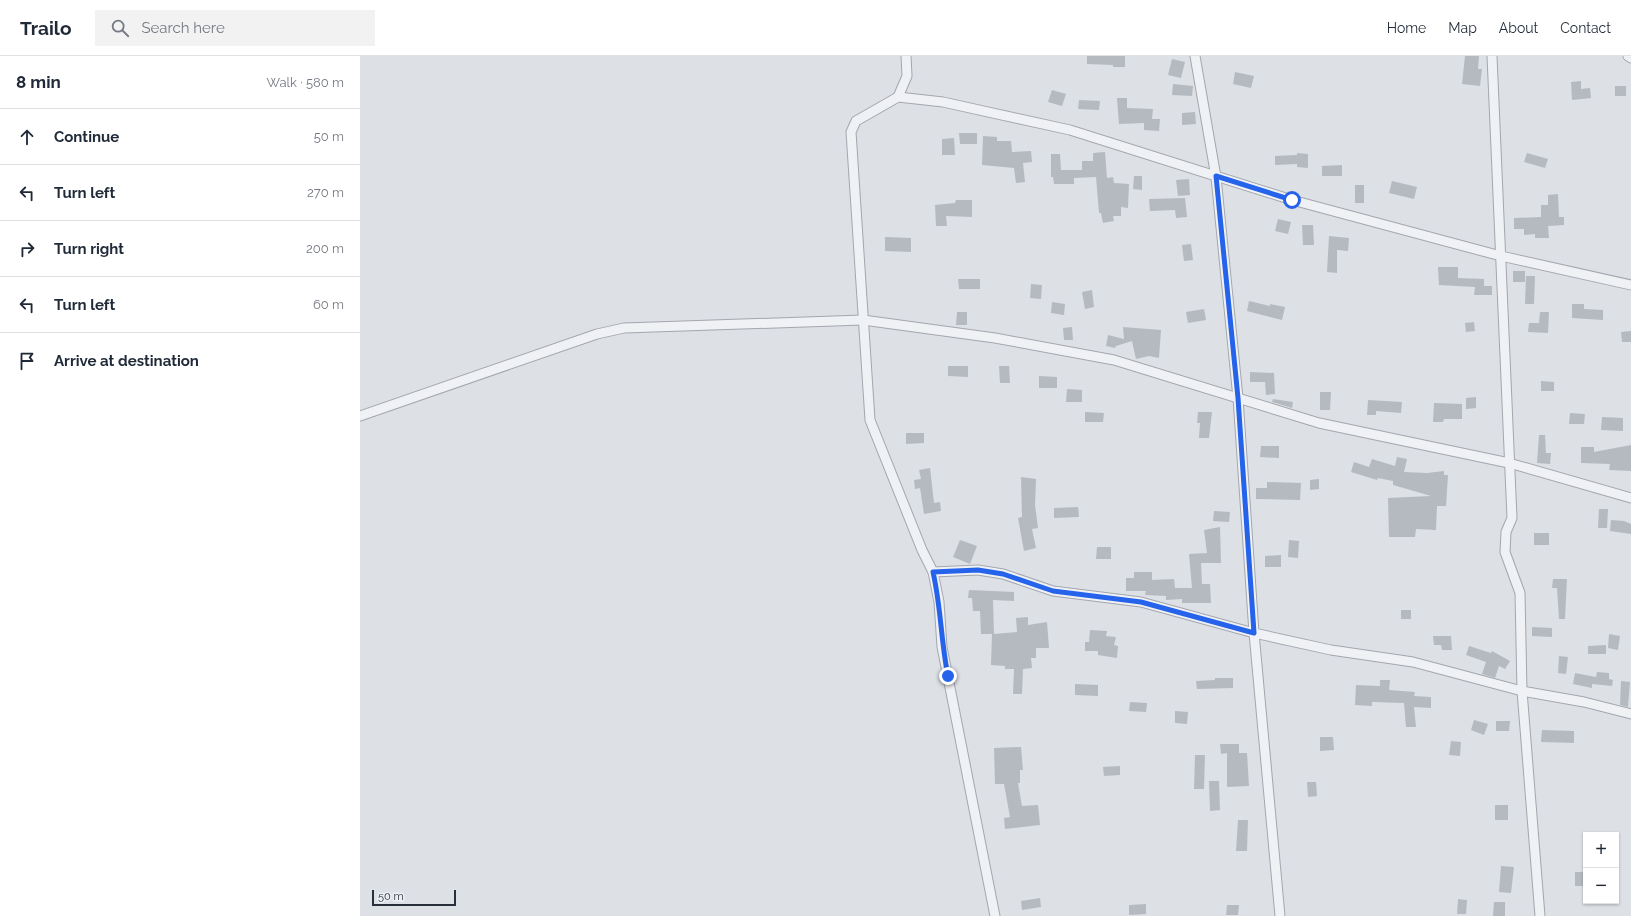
<!DOCTYPE html>
<html lang="en">
<head>
<meta charset="utf-8">
<style>
	body { margin:0; font-family:Raleway,sans-serif; background:#f2f2f3; color:#1f2937 }
	.controls { position:absolute; right:12px; bottom:12px; display:grid; overflow:hidden; border-radius:0px; box-shadow:0 1px 3px #0004 }
	.controls button { width:36px; height:36px; display:grid; place-items:center; padding:0; border:0; border-bottom:1px solid #e0e1e3; background:#fff; color:#1f2937; font:20px sans-serif }
	.scale { position:absolute; left:12px; bottom:10px; width:84px; box-sizing:border-box; padding-left:4px; border:2px solid #292f3a; border-top:0; font-size:11px; line-height:14px; white-space:nowrap; color:#292f3a; -webkit-text-stroke:3px #eceff3; paint-order:stroke }
	.stop { position:absolute; width:12px; height:12px; margin:-9px; border:3px solid #2563eb; border-radius:50%; background:#fff }
	.stop.end { background:#2563eb; border-color:#fff; box-shadow:0 1px 4px #0008 }
	.list { margin:0; padding:0; list-style:none }
	h2 { display:flex; justify-content:space-between; align-items:center; height:52px; margin:0; padding:0 16px; font-size:17px }
	h2 small { font-size:13px; font-weight:400; color:#747a83 }
	.list li { display:grid; grid-template-columns:26px 1fr auto; gap:12px; align-items:center; box-sizing:border-box; height:56px; padding:0 16px; border-top:1px solid #e0e1e3 }
	.list b { display:block; font-size:15px; white-space:nowrap }
	.list em { font-size:13px; font-style:normal; color:#747a83 }
	.icon { flex:none; width:22px; height:22px; fill:none; stroke:currentColor; stroke-width:2; stroke-linecap:round; stroke-linejoin:round }
	.map { position:relative; flex:none; width:1271px; height:860px; overflow:hidden }
	header { display:flex; align-items:center; gap:24px; box-sizing:border-box; height:56px; padding:0 20px; background:#fff; border-bottom:1px solid #e0e1e3 }
	header strong { font-size:19px }
	nav { display:flex; gap:22px; margin-inline-start:auto; font-size:14px }
	.search { width:280px; height:36px; background:#f2f2f3; display:flex; align-items:center; gap:10px; box-sizing:border-box; padding:0 14px; border-radius:0px; color:#747a83; font-size:15px }
	main { display:flex }
	aside { flex:1; background:#fff }
	.map>svg:first-child { display:block }
	.building { fill:#b5bac1 }
	.lines { fill:none; stroke-linecap:round; stroke-linejoin:round }
	.street-casing { stroke:#a3a7ae; stroke-width:11 }
	.street { stroke:#f0f1f4; stroke-width:9 }
	.route { stroke:#2563eb; stroke-width:5 }
</style>
</head>
<body>
<header>
<strong>Trailo</strong>
<div class="search"><svg class="icon" aria-label="search" viewBox="0 0 24 24"><circle cx="10" cy="10" r="6"/><path d="M15 15l6 6"/></svg>Search here</div>
<nav><a>Home</a><a>Map</a><a>About</a><a>Contact</a></nav>
</header>
<main>
<aside>
<h2>8 min<small>Walk · 580 m</small></h2>
<ul class="list">
<li><svg class="icon" aria-label="ahead" viewBox="0 0 24 24"><path d="M12 20V5M6 11l6-6 6 6"/></svg><div><b>Continue</b></div><em>50 m</em></li>
<li><svg class="icon" aria-label="left" viewBox="0 0 24 24"><path d="M17 20v-9H6M10 6l-5 5 5 5"/></svg><div><b>Turn left</b></div><em>270 m</em></li>
<li><svg class="icon" aria-label="right" viewBox="0 0 24 24"><path d="M7 20v-9h11M14 6l5 5-5 5"/></svg><div><b>Turn right</b></div><em>200 m</em></li>
<li><svg class="icon" aria-label="left" viewBox="0 0 24 24"><path d="M17 20v-9H6M10 6l-5 5 5 5"/></svg><div><b>Turn left</b></div><em>60 m</em></li>
<li><svg class="icon" aria-label="arrive" viewBox="0 0 24 24"><path d="M6 21V4h12l-3 4 3 4H6"/></svg><div><b>Arrive at destination</b></div></li>
</ul>
</aside>
<div class="map">
<svg width="1271" height="860" viewBox="0 0 1271 860">
	<rect width="100%" height="100%" fill="#dde0e5"/>
	<g class="building">
		<path d="M727,0h38v11h-12v-2l-26,-1z"/>
		<path d="M1105,0h14l-1,13h4l-2,17 -18,-2z"/>
		<path d="M812,3l13,3 -4,16 -13,-3z"/>
		<path d="M875,16l19,4 -3,12 -18,-4z"/>
		<path d="M1221,25v8l9,-1 1,10 -19,2 -1,-18z"/>
		<path d="M813,28l20,2 -1,10 -20,-1z"/>
		<rect x="1255" y="30" width="11" height="10"/>
		<path d="M692,34l14,4 -4,12 -14,-4z"/>
		<path d="M757,42h10v10l26,1 -1,10h8l-1,12 -15,-1v-7l-25,1z"/>
		<path d="M719,44l21,1 -1,9 -21,-1z"/>
		<path d="M835,56l1,12 -14,1v-12z"/>
		<path d="M599,77h18v11h-17z"/>
		<path d="M623,80l14,1v4h14l1,11 19,-1 1,11 -9,1 2,19 -9,1 -2,-15 -32,-3z"/>
		<path d="M594,82l1,17h-13v-16z"/>
		<path d="M745,96l2,26 6,-1 1,6 15,1 -1,24 -7,-1v9h-8l1,5 -11,2 -2,-10h-2l-3,-36 -22,1v6h-20l-1,-7h-2v-23h9l1,16h21v-9h11v-8z"/>
		<path d="M937,97l11,1v14l-11,-1v-3l-22,1v-9l22,-1z"/>
		<path d="M1167,97l21,6 -3,9 -21,-6z"/>
		<path d="M982,109v11h-20v-10z"/>
		<path d="M774,120h8v14l-9,-1z"/>
		<path d="M829,123l1,16 -12,1 -2,-16z"/>
		<path d="M1032,125l25,6 -3,12 -25,-6z"/>
		<rect x="995" y="129" width="9" height="18"/>
		<path d="M1198,138l1,23h5v8l-16,1 1,12h-14v-4l-11,1v-6h-10v-11l27,-1v-12h7v-10z"/>
		<path d="M825,142l2,19 -11,1 -1,-8 -25,1 -1,-12z"/>
		<path d="M596,144h16v17l-26,-1 1,10h-11l-1,-21 20,-2z"/>
		<path d="M918,163l13,3 -3,12 -13,-3z"/>
		<path d="M942,169h11l1,20h-11z"/>
		<path d="M969,180l20,2 -1,13 -11,-1v23l-10,-1z"/>
		<path d="M525,181l26,1v14l-26,-1z"/>
		<path d="M831,188l2,16 -9,1 -2,-16z"/>
		<path d="M1078,211h20v11l26,1v7h8v9h-18l1,-8 -36,-2z"/>
		<rect x="1153" y="215" width="12" height="11"/>
		<path d="M1166,220h9l-1,28h-9z"/>
		<path d="M598,223h22v10h-21z"/>
		<path d="M671,228l11,1 -1,14 -11,-1z"/>
		<path d="M732,234l2,17 -9,2 -3,-17z"/>
		<path d="M889,245l21,5v-2l15,3 -3,13 -35,-9z"/>
		<path d="M692,246l13,2 -1,11 -13,-2z"/>
		<path d="M1212,248h12v5l19,1v10l-31,-2z"/>
		<path d="M844,253l2,11 -18,3 -2,-11z"/>
		<path d="M597,256h10v13h-11z"/>
		<path d="M1180,256h9l-1,21 -20,-1 1,-9h10z"/>
		<path d="M1114,266l1,9 -9,1 -1,-9z"/>
		<path d="M712,271l1,13h-9l-1,-12z"/>
		<path d="M763,271l38,3 -2,28 -10,-2 -13,3 -4,-18 -16,5 -1,2 -9,-2 2,-11 16,4z"/>
		<path d="M1271,275v11h-9l-1,-10z"/>
		<path d="M588,310h20v11l-20,-1z"/>
		<path d="M639,310h10l1,17h-10z"/>
		<path d="M890,316l24,1 1,21 -9,1 -1,-13h-15z"/>
		<path d="M679,320l18,1v11h-18z"/>
		<path d="M1181,325l13,1v9h-13z"/>
		<path d="M707,333l15,1v12h-16z"/>
		<path d="M960,336h11l-1,18h-10z"/>
		<path d="M1116,341v11l-10,1v-11z"/>
		<path d="M913,343l20,3 -1,6 -20,-6z"/>
		<path d="M1008,344l34,2 -1,11 -25,-2v4h-9z"/>
		<path d="M1074,347l28,1v15h-18l-1,3h-10z"/>
		<path d="M725,356l19,1 -1,9h-18z"/>
		<path d="M838,356h14l-3,26h-10l1,-15h-3z"/>
		<path d="M1210,357l15,1 -1,10h-15z"/>
		<path d="M1242,361l21,1v13l-22,-1z"/>
		<path d="M546,377h18v10l-18,1z"/>
		<path d="M1179,379h6l1,18h5l-1,11 -13,-1z"/>
		<path d="M1271,389v26l-22,-1 1,-6 -29,-1v-16h13v5z"/>
		<path d="M901,390h18v12l-19,-1z"/>
		<path d="M1037,401l10,2 -3,13 23,1 17,-2v4h4l-2,31h-9l-1,24 -20,-1 -1,8h-26l-1,-39 43,-2 -38,-11v-4l-15,-3 -1,2 -26,-8 3,-10 15,5 3,-8 23,7z"/>
		<path d="M570,412l4,35 6,-1 1,9 -17,3 -4,-26 -5,1 -1,-9 7,-1 -2,-9z"/>
		<path d="M661,421l15,2 -1,26 3,23 -6,1 4,19 -12,3 -6,-33 4,-1z"/>
		<path d="M959,423v10l-9,1v-10z"/>
		<path d="M907,426l34,1 -1,17 -44,-1v-11h11z"/>
		<path d="M718,451l1,10 -25,1v-10z"/>
		<path d="M1239,453h9l-1,19h-9z"/>
		<path d="M854,455l16,1 -1,10 -16,-1z"/>
		<path d="M1251,464l13,1 7,3v10l-21,-3z"/>
		<path d="M860,471l1,36h-20l1,21h8l1,19h-29v-4l-16,1v-4l-21,-1 1,-4h-20v-13h8v-6h18v8l22,-1 1,9h17l-3,-34 18,-1 -3,-23z"/>
		<rect x="1174" y="477" width="15" height="12"/>
		<path d="M600,484l17,6 -7,18 -17,-7z"/>
		<path d="M929,484l10,1 -1,17 -10,-1z"/>
		<path d="M737,491h14v12h-15z"/>
		<path d="M921,499v12h-16v-11z"/>
		<path d="M1193,523h14l-2,40h-6l-2,-31h-5z"/>
		<path d="M609,534l45,2v9l-21,-1 1,34 23,-2 -1,-14 12,-1v8l19,-3 2,26h-13v10h-5l1,10 -9,1 -1,25h-9l1,-25h-9v-3l-14,-1 1,-31h-11l-1,-23h-7l-1,-13h-4z"/>
		<rect x="1041" y="554" width="10" height="9"/>
		<path d="M1172,571l20,1v9l-20,-1z"/>
		<path d="M730,574l17,1 -1,5 10,1 -2,8 4,1 -1,12 -19,-3v-4h-13v-9h4z"/>
		<path d="M1249,578l11,2 -2,14 -10,-2z"/>
		<path d="M1073,580h18l1,14h-10l-1,-5h-7z"/>
		<path d="M1246,589v9h-18v-8z"/>
		<path d="M1109,590l22,7 1,-2 18,10 -5,8 -6,-3 -4,12 -13,-4 4,-12 -20,-7z"/>
		<path d="M1199,600l9,1 -2,17 -8,-1z"/>
		<path d="M1237,616l12,1v6l4,1 -1,6 -20,-2v4l-19,-4 2,-11 21,4z"/>
		<path d="M855,622h18v10l-36,1 -1,-8 19,-1z"/>
		<path d="M1020,624h10l-1,10 26,2 -1,4 17,1v11l-17,-1 2,20h-10l-2,-24 -32,-1v4l-17,-1 1,-20 24,1z"/>
		<path d="M1261,625l9,1 -2,25 -8,-2z"/>
		<path d="M715,628l23,1v11l-23,-1z"/>
		<path d="M770,646l17,1 -1,9 -17,-1z"/>
		<path d="M815,655l13,1 -1,12 -12,-1z"/>
		<path d="M1114,664l14,4 -4,11 -13,-5z"/>
		<path d="M1136,665h14l-1,10h-13z"/>
		<path d="M1182,674l32,1v12l-33,-1z"/>
		<path d="M960,681h13l1,13 -14,1z"/>
		<path d="M1091,685l10,1 -1,14 -11,-1z"/>
		<path d="M860,688h19v9h8l2,33 -22,1v-34l-6,1z"/>
		<path d="M661,691l2,23h-3v13h-2l4,23 16,-1 2,20 -35,4 -1,-11 6,-1 -6,-33h-9l-1,-36z"/>
		<path d="M835,699h10l-1,34h-10z"/>
		<path d="M760,710v9l-16,1 -1,-9z"/>
		<path d="M849,725h10l1,29 -10,1z"/>
		<path d="M947,726h9l1,14 -9,1z"/>
		<rect x="1135" y="749" width="13" height="15"/>
		<path d="M878,764h10l-1,31h-11z"/>
		<path d="M1141,810l13,1 -3,26 -12,-1z"/>
		<rect x="1215" y="816" width="11" height="14"/>
		<path d="M680,842l1,9 -19,3 -1,-9z"/>
		<path d="M1098,843l9,1 -1,14h-9z"/>
		<path d="M1134,846h11v14h-12z"/>
		<path d="M786,848v10l-17,1v-10z"/>
		<path d="M867,849h12l-1,10h-12z"/>
	</g>
	<g class="lines">
		<g class="street-casing">
			<g id="street">
				<path d="M835,0l21,121 22,221 16,235 26,283"/>
				<path d="M1132,0l20,462 -6,14 -1,20 15,41 2,98 18,225"/>
				<path d="M1268,0l3,2"/>
				<path d="M538,41l9,-21 -1,-20"/>
				<path d="M0,360l237,-82 27,-6 239,-8 132,18 119,22 205,63 190,40 122,35"/>
				<path d="M573,516l45,-2 25,4 50,17 88,11 113,31 77,17 82,12 109,29 62,11 47,12"/>
				<path d="M635,860l-53,-269 -3,-45 -6,-30 -11,-22 -52,-130 -19,-288 5,-11 42,-24 45,5 127,28 222,70 209,56 130,29"/>
			</g>
		</g>
		<use href="#street" class="street"/>
	</g>
	<g class="lines">
		<path class="route" d="M588,620c-7,-34 -7,-69 -15,-104l45,-2 25,4 50,17 88,11 113,31 -16,-235 -22,-222 76,24"/>
	</g>
</svg>
<div class="controls">
<button>+</button>
<button>−</button>
</div>
<div class="scale">50 m</div>
<div class="stop" style="left:932px;top:144px"></div>
<div class="stop end" style="left:588px;top:620px"></div>
</div>
</main>
</body>
</html>
